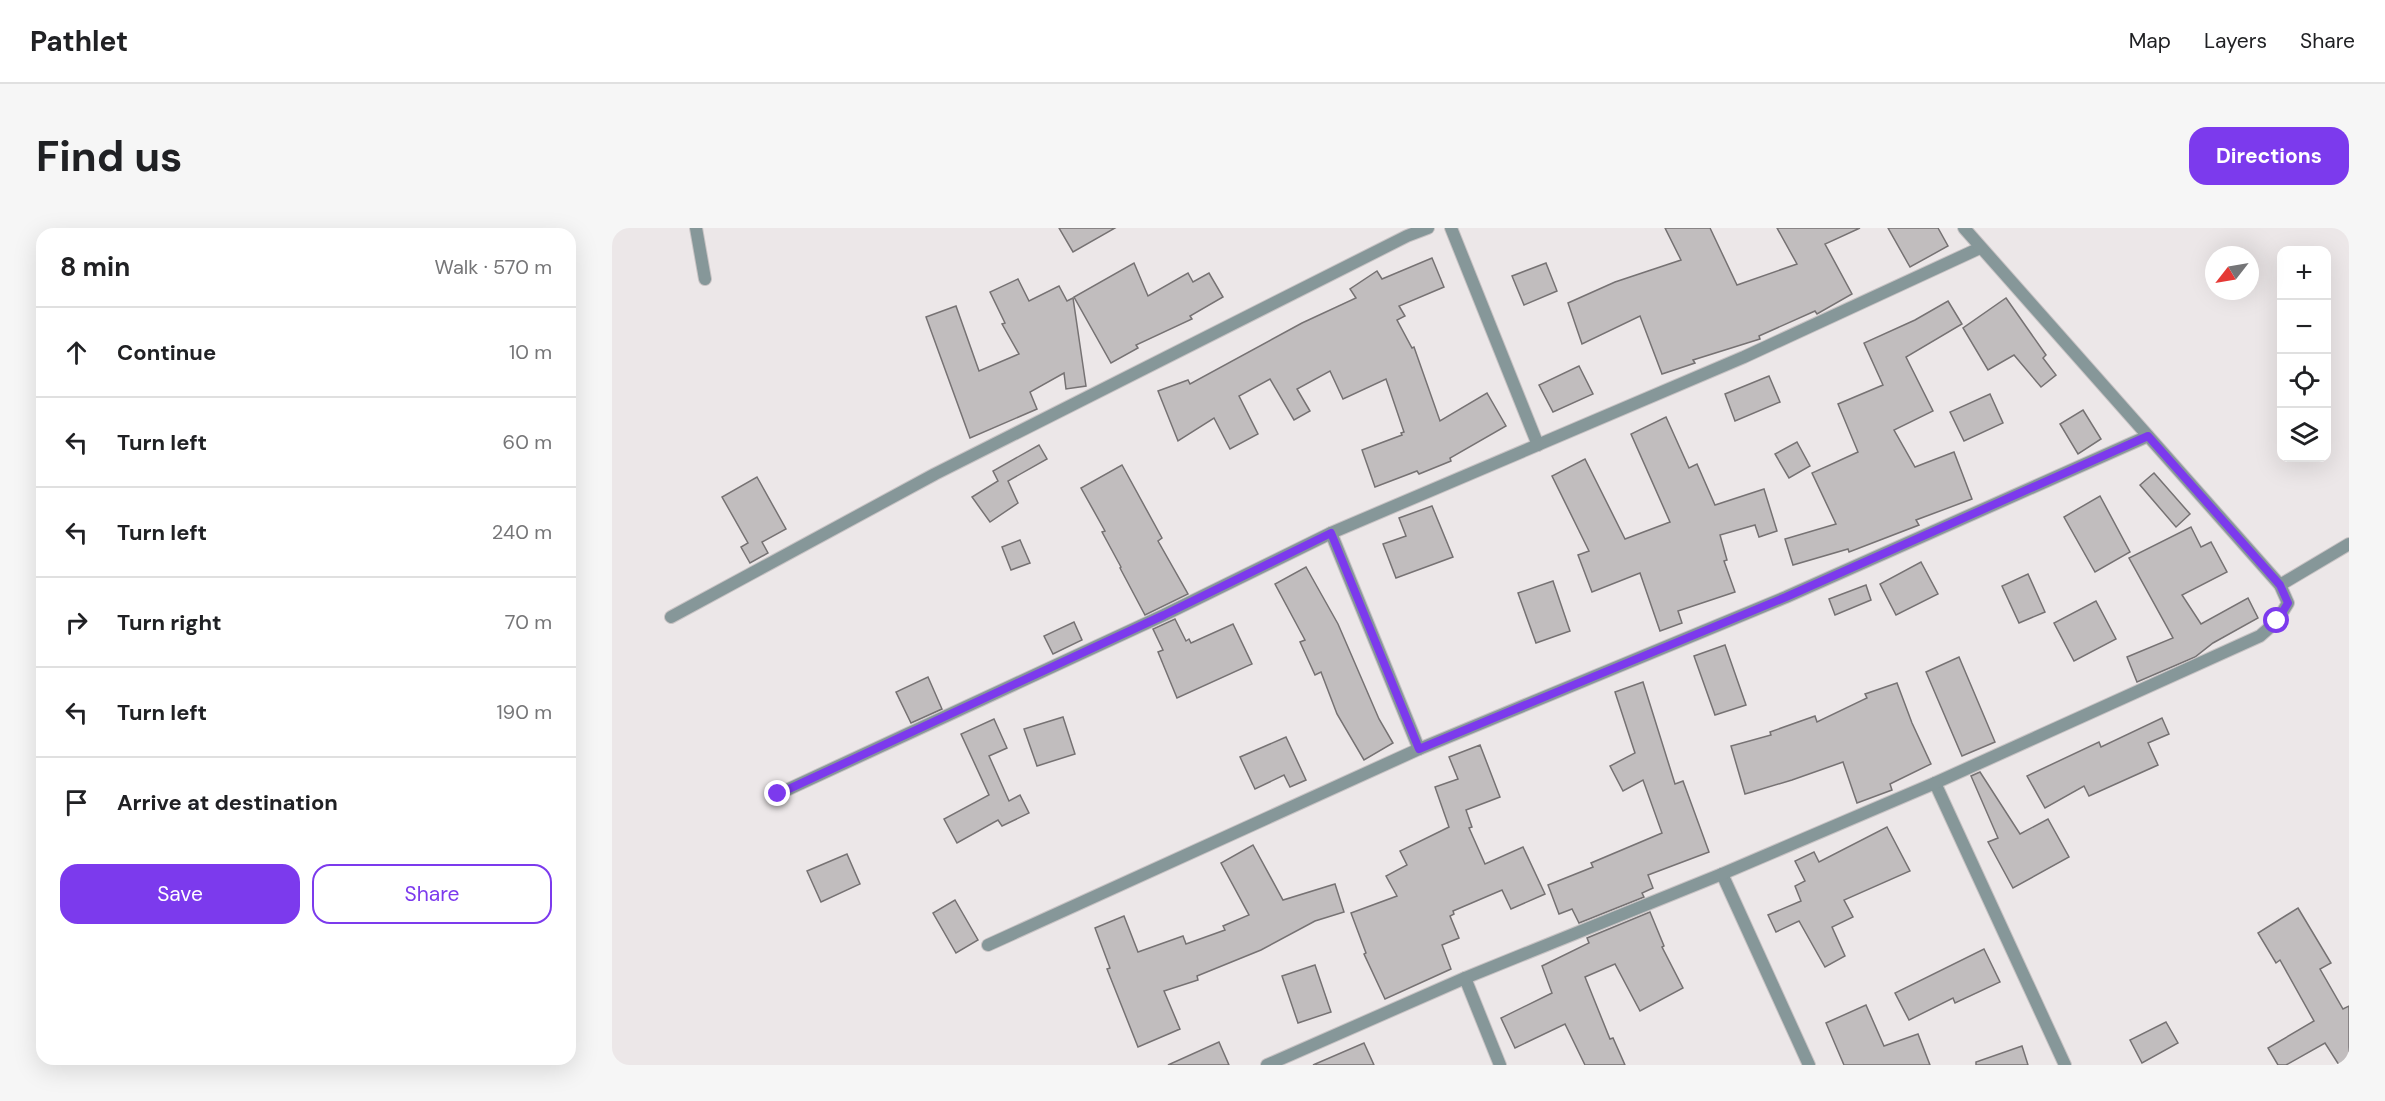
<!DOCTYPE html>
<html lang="en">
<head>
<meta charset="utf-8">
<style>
	body { margin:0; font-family:"DM Sans",sans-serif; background:#f6f6f6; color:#202124 }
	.controls { position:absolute; right:18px; top:18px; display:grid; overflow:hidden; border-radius:12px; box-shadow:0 6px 24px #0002 }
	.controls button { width:54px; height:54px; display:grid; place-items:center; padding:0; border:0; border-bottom:2px solid #e0e0e0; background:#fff; color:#202124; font:30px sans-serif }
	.compass { position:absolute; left:1593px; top:18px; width:54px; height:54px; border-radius:50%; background:#fff; box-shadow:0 6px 24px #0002; rotate:239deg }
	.stop { position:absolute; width:18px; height:18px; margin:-14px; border:4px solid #7c3aed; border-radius:50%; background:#fff }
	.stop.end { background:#7c3aed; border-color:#fff; box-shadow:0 2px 6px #0008 }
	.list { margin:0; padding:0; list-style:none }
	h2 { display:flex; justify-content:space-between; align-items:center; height:78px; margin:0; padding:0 24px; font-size:26px }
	h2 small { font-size:20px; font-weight:400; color:#757577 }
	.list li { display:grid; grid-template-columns:39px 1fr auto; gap:18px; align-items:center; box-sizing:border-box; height:90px; padding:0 24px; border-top:2px solid #e0e0e0 }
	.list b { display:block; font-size:22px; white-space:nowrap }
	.list em { font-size:20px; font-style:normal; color:#757577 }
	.actions { display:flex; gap:12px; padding:18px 24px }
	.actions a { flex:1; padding:14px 0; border:2px solid #7c3aed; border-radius:18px; text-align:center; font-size:21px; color:#7c3aed }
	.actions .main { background:#7c3aed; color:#fff }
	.icon { flex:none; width:33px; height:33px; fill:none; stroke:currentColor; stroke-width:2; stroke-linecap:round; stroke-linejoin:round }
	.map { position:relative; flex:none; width:1737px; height:837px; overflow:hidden; border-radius:18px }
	header { display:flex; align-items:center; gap:36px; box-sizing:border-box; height:84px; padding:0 30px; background:#fff; border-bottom:2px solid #e0e0e0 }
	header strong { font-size:28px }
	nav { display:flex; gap:33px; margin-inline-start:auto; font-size:21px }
	.intro { display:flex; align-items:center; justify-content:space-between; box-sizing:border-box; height:144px; padding:0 36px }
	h1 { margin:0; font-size:42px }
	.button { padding:15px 27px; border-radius:18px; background:#7c3aed; color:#fff; font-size:21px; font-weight:700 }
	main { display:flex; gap:36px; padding:0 36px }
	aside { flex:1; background:#fff; border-radius:18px; box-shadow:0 6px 24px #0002 }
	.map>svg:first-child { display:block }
	.building { fill:#c1bdbe; stroke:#767273; stroke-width:1.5 }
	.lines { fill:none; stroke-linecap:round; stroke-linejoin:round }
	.minor-casing { stroke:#c8c3c4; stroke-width:14 }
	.minor { stroke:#869799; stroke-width:12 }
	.route { stroke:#7c3aed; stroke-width:8 }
</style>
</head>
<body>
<header>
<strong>Pathlet</strong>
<nav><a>Map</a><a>Layers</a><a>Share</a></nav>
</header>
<div class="intro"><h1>Find us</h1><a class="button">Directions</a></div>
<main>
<aside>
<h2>8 min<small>Walk · 570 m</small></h2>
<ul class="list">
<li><svg class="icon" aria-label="ahead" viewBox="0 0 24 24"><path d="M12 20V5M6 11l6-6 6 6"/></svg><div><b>Continue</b></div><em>10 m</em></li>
<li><svg class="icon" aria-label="left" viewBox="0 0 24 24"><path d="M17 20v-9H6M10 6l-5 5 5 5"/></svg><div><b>Turn left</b></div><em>60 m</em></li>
<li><svg class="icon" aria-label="left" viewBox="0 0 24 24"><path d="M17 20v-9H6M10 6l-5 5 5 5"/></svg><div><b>Turn left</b></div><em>240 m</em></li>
<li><svg class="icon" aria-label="right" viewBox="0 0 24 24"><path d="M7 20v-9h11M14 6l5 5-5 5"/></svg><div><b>Turn right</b></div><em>70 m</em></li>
<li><svg class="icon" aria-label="left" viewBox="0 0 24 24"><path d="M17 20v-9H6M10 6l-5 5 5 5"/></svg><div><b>Turn left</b></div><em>190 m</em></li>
<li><svg class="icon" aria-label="arrive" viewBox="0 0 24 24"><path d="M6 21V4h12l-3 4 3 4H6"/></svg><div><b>Arrive at destination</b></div></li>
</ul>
<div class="actions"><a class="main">Save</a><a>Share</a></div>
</aside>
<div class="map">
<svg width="1737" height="837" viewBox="0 0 1737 837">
	<rect width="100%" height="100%" fill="#ece7e8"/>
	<g class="building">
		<path d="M447,0h56l-42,24z"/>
		<path d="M1053,0h45l27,57 60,-21 -20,-36h83l-35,16 27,50 -35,20 -2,-3 -56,25 1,3 -67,21 2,3 -33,11 -22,-58 -58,28 -14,-41 47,-21 66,-22z"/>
		<path d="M1276,0h50l10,18 -38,21z"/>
		<path d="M820,30l12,29 -45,19 6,10 -8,4 15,28 2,-1 26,74 47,-28 19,33 -56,32 1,3 -32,13 -2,-3 -42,16 -13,-37 40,-15 -1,-2 3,-1 -18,-53 -43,20 -13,-28 -33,18 13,22 -16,9 -24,-41 -31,17 19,38 -28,15 -16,-31 -36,23 -20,-50 30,-11 2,4 112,-61 54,-25 -6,-9 27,-18 5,8z"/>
		<path d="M522,35l14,33 40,-23 5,9 16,-9 14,24 -33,19 2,3 -56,26 2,3 -27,15 -37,-66z"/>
		<path d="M934,35l11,28 -33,14 -12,-29z"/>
		<path d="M406,51l11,22 30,-15 8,15 6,-3 13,88 -20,3 -2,-16 -34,19 7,17 -67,29 -44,-121 30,-11 23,65 40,-17 -17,-30 3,-1 -15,-31z"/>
		<path d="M1394,70l40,57 -3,3 13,17 -15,12 -27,-32 -26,15 -25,-42z"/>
		<path d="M1336,73l14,23 -56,33 27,54 -39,19 21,37 39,-15 18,47 -56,21 3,5 -70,27 -1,-3 -55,16 -8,-26 51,-15 -24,-51 46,-21 -20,-48 45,-19 -19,-42 51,-23z"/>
		<path d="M967,138l14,28 -40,18 -14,-27z"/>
		<path d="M1157,148l11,26 -45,19 -10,-27z"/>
		<path d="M1378,166l13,29 -39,18 -14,-29z"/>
		<path d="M1471,182l18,29 -23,15 -18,-30z"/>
		<path d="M1054,189l23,51 8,-4 18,41 49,-16 13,42 -18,6 -4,-12 -35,10 7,25 -3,1 11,31 -57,19 4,12 -22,8 -20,-58 -48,19 -14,-37 11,-4 -37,-75 33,-17 40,80 45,-17 -39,-88z"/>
		<path d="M1185,214l13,24 -21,12 -14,-24z"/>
		<path d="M427,217l8,14 -39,22 10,22 -28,19 -18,-25 26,-16 -5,-10z"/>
		<path d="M510,237l40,73 -4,3 30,53 -43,21 -25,-47 1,-1 -19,-35 3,-1 -24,-43z"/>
		<path d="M1542,245l36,41 -14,13 -36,-42z"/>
		<path d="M145,249l29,52 -24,13 6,11 -18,10 -9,-16 7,-4 -26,-46z"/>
		<path d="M1488,268l30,56 -35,20 -31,-55z"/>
		<path d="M820,278l21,51 -57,21 -13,-34 23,-8 -7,-18z"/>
		<path d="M1579,299l10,20 10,-5 16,30 -45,23 19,29 47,-26 10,20 -45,25 -18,14 -58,25 -10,-25 46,-19 -44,-80z"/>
		<path d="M408,312l10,23 -19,7 -9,-23z"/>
		<path d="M1309,334l17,32 -42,21 -16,-31z"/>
		<path d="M694,339l32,57 41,95 14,24 -29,17 -27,-46 -16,-42 -6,3 -15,-33 5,-2 -30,-56z"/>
		<path d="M1416,346l17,38 -26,11 -17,-37z"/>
		<path d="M941,353l17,50 -34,12 -18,-50z"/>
		<path d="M1254,357l5,15 -36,15 -6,-16z"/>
		<path d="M1484,373l20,38 -42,22 -20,-38z"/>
		<path d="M563,391l11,22 3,-2 2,4 42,-19 19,40 -75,34 -19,-46 5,-2 -10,-21z"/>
		<path d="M462,394l8,18 -29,14 -9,-18z"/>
		<path d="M1113,417l21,60 -31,10 -21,-59z"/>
		<path d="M1347,429l36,85 -33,14 -36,-84z"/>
		<path d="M316,449l14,32 -31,14 -15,-31z"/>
		<path d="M1031,454l32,102 8,-3 26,71 -61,23 5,13 -11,5 2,4 -65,26 -7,-14 -13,5 -11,-29 45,-18 -2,-4 71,-30 -19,-53 -20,11 -13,-25 25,-13 -20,-61z"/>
		<path d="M1285,455l15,40 19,41 -41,20 2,6 -35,13 -14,-41 -51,18 -47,14 -14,-48 40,-11 -1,-3 45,-16 2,6 50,-24 -2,-4z"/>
		<path d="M451,489l12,37 -38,12 -13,-37z"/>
		<path d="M1550,490l7,16 -21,9 10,22 -69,31 -5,-10 -39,22 -18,-32 72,-34 2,5z"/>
		<path d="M382,491l13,29 -18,8 20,45 11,-6 9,18 -27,13 -4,-6 -41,23 -13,-24 45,-24 -28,-61z"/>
		<path d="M674,509l20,43 -16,7 -6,-12 -29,14 -15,-32z"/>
		<path d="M868,517l20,52 -34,13 6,17 -3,1 16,36 38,-17 22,47 -34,15 -9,-19 -49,21 1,3 -4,2 9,22 -17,7 9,24 -66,30 -21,-45 2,-1 -15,-40 46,-17 -11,-20 21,-11 -7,-14 49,-24 -14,-40 23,-8 -9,-22z"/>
		<path d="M1368,544l40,62 28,-15 21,38 -56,31 -25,-46 10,-4 -27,-62z"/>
		<path d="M1275,599l23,44 -66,29 9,17 -21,10 13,29 -20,11 -26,-46 -23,11 -8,-17 33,-14 -6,-15 10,-5 -10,-20 19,-9 5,10z"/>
		<path d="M641,617l30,55 52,-16 9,28 -29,9 -54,29 -64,26 1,4 -34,11 16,38 -42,18 -31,-78 3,-1 -15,-40 29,-12 14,36 45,-16 3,8 39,-14 -2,-4 26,-11 -28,-52z"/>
		<path d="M235,626l13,30 -39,18 -14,-31z"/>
		<path d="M343,672l23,40 -22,13 -23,-40z"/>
		<path d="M1686,680l33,55 -11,6 23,40 6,-3v59h-10l-14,-22 -39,22h-8l-10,-17 46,-27 -34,-61 -4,3 -18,-30z"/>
		<path d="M1038,684l14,34 -2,1 21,41 -43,23 -25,-47 -30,13 25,62 3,-1 12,27h-40l-20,-41 -50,24 -14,-30 51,-25 -10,-27 47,-23 -2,-5z"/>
		<path d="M1372,721l16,33 -45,21 -2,-5 -44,22 -14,-27z"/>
		<path d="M703,737l16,47 -33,11 -16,-47z"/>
		<path d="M1254,777l18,41 34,-12 12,31h-86l-18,-42z"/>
		<path d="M1554,794l12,21 -36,20 -12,-23z"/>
		<path d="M607,814l10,23h-61z"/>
		<path d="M752,815l10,22h-61z"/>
		<path d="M1410,818l6,19h-52v-3z"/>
	</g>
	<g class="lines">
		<g class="minor-casing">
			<g id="minor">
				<path d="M84,0l9,51"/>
				<path d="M839,0l87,217"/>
				<path d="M719,305l88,216"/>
				<path d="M1668,357l69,-41"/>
				<path d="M59,389l264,-143 472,-238 21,-8"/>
				<path d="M1323,555l130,282"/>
				<path d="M166,566l386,-179 167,-82 413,-176 236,-109"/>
				<path d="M1110,646l87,191"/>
				<path d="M376,717l431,-196 367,-152 362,-161"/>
				<path d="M853,750l35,87"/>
				<path d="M655,837l198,-87 257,-104 213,-91 325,-147 17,-15 11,-18 -8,-18 -316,-357"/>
			</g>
		</g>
		<use href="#minor" class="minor"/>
	</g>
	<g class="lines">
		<path class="route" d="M166,566l386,-179 167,-82 88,216 367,-152 362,-161 132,149 8,18 -11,18"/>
	</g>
</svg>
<div class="controls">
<button>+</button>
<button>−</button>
<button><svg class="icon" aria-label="locate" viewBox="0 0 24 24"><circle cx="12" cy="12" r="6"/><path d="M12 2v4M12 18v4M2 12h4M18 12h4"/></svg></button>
<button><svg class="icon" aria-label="layers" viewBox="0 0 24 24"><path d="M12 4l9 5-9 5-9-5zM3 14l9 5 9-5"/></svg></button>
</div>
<svg class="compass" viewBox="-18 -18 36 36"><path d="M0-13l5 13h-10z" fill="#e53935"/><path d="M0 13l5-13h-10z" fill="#757577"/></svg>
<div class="stop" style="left:1665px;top:393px"></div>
<div class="stop end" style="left:166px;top:566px"></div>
</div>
</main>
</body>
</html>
